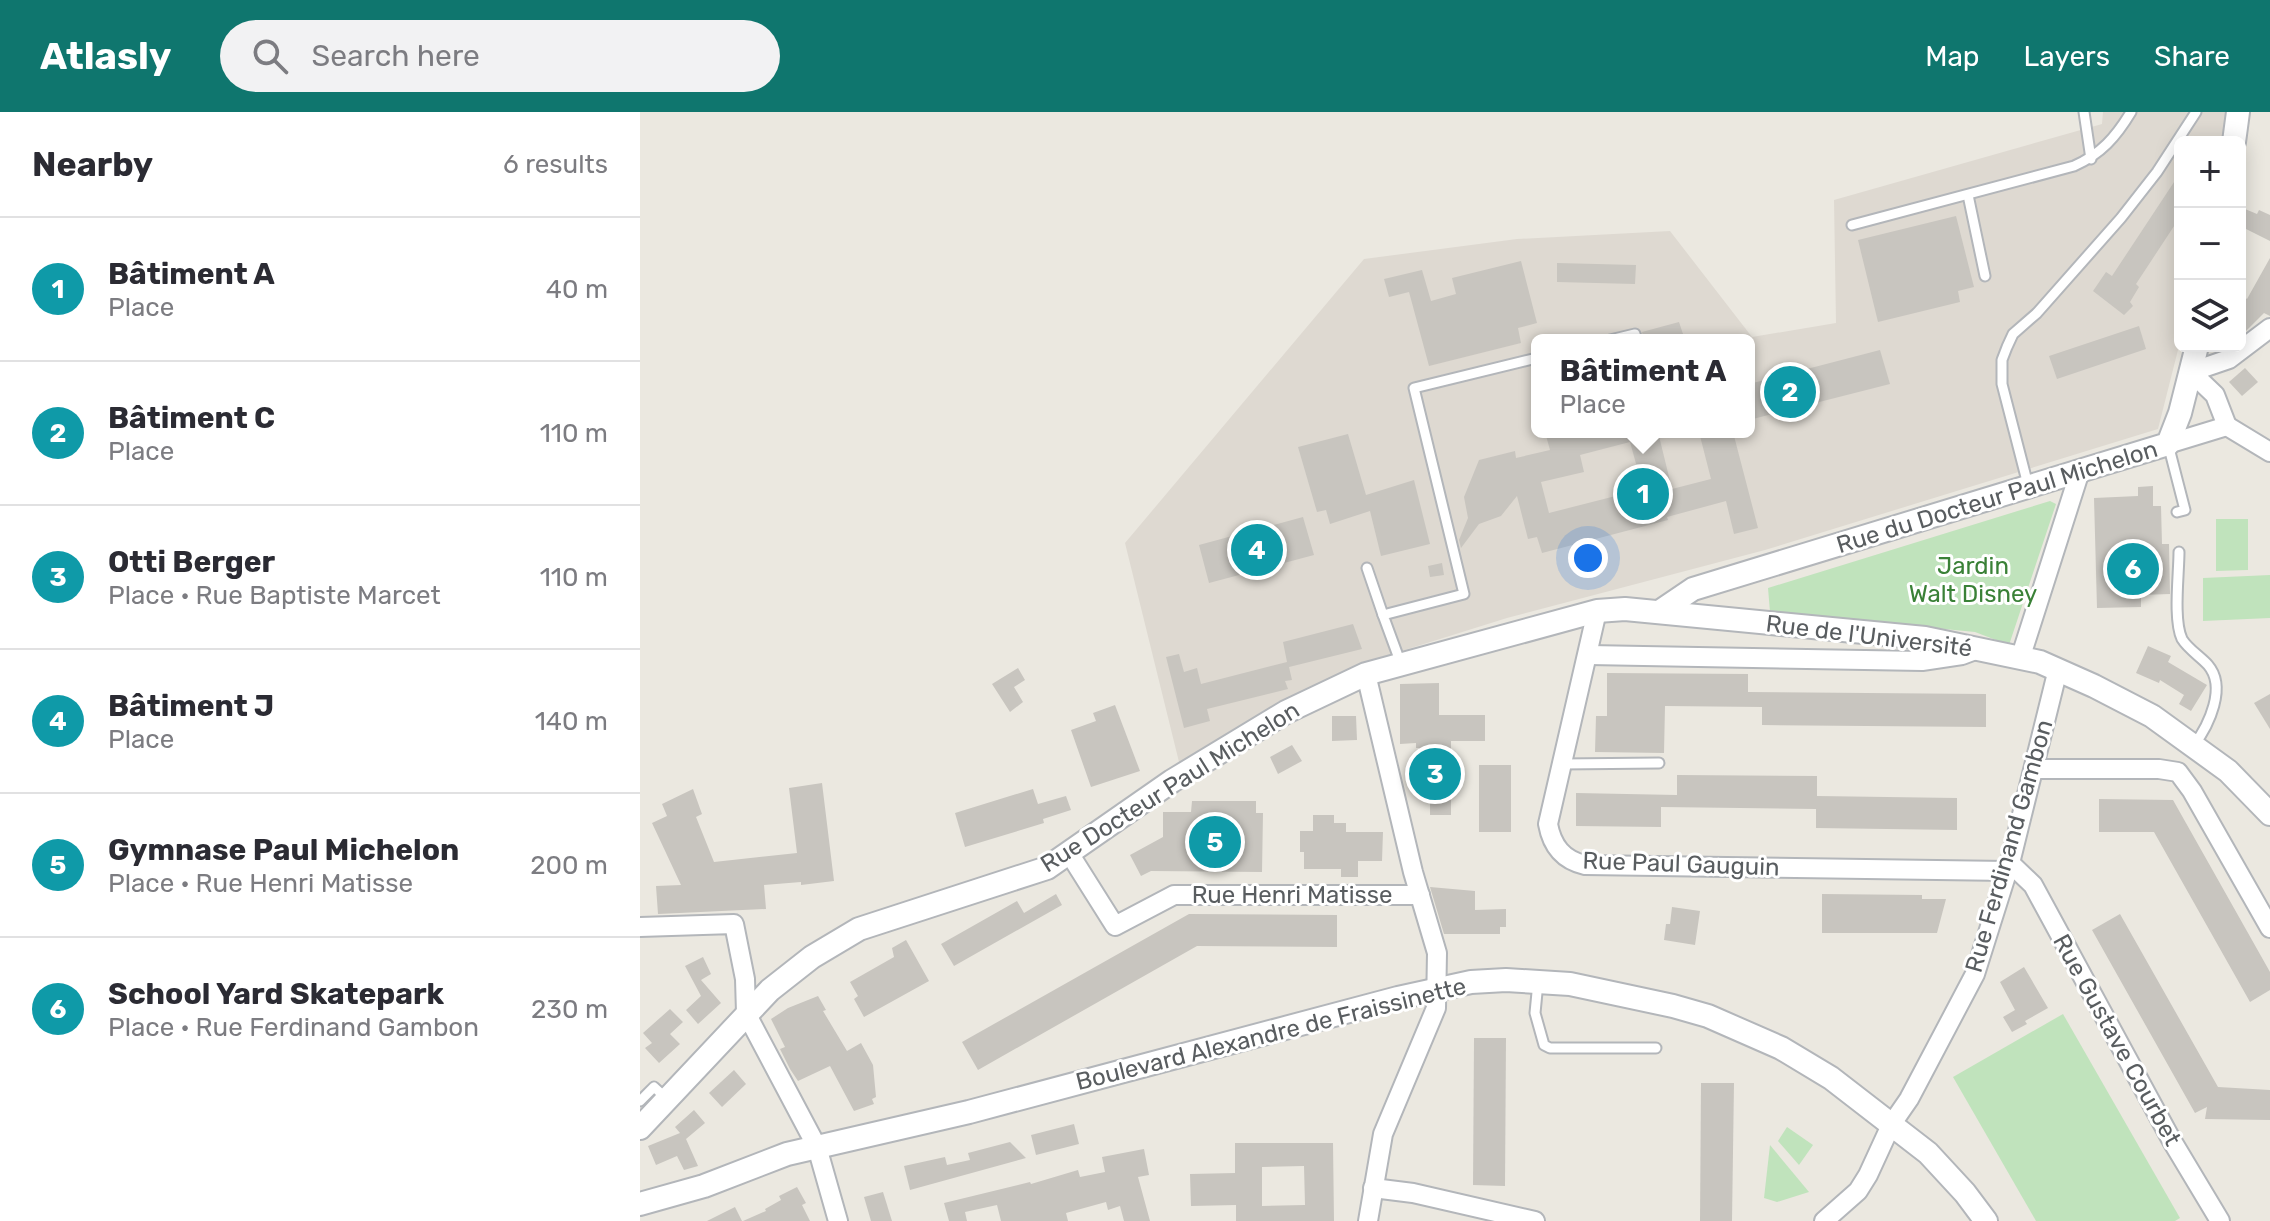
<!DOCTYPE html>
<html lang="en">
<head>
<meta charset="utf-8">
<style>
	body { margin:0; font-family:Rubik,sans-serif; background:#f2f2f3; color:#2b2b33 }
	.controls { position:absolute; right:24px; top:24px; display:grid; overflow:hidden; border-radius:12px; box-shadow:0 4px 20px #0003 }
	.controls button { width:72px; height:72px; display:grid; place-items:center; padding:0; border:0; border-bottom:2px solid #e1e1e2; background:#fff; color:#2b2b33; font:40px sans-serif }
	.you { position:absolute; left:948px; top:446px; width:28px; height:28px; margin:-20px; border:6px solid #fff; border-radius:50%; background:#1a73e8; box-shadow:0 0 0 12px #1a73e833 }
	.badge { display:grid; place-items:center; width:52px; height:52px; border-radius:50%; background:#0f766e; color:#fff; font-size:26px; font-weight:700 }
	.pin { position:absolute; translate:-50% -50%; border:4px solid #fff; box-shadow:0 2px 8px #0006 }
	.popup { position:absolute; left:891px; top:222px; width:224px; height:104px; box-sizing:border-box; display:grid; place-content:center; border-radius:12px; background:#fff; filter:drop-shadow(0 2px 6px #0005); font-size:26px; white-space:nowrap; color:#7c7c81 }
	.popup b { font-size:30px; color:#2b2b33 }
	.popup::after { content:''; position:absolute; left:50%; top:100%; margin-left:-16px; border:16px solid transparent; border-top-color:#fff }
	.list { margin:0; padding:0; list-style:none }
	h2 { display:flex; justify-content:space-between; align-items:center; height:104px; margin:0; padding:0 32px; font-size:34px }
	h2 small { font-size:26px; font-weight:400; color:#7c7c81 }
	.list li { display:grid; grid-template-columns:52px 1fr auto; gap:24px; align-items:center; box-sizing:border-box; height:144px; padding:0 32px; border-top:2px solid #e1e1e2 }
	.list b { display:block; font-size:30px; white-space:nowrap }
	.list p { margin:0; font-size:26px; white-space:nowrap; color:#7c7c81 }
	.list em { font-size:26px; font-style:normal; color:#7c7c81 }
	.icon { flex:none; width:44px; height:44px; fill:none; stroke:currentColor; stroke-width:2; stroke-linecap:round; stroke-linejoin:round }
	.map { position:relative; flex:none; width:1630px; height:1109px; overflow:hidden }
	header { display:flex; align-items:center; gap:48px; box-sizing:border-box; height:112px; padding:0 40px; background:#0f766e; color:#fff }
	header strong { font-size:38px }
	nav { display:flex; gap:44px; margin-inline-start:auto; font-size:28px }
	.search { width:560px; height:72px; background:#f2f2f3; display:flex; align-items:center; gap:20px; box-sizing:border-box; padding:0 28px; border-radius:44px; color:#7c7c81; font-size:30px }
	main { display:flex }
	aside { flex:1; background:#fff }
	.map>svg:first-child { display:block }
	.education { fill:#ded9d1; fill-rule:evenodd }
	.green { fill:#c0e3bc }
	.building { fill:#c8c5bf; fill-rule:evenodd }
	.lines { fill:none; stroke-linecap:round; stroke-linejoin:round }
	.service-casing { stroke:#b3b6ba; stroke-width:13 }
	.minor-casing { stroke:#b3b6ba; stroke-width:22 }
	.tertiary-casing { stroke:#b3b6ba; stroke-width:26 }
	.service { stroke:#fff; stroke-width:9 }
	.minor { stroke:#fff; stroke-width:18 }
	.tertiary { stroke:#fff; stroke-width:22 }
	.labels { text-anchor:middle; stroke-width:6; stroke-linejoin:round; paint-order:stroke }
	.street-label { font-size:24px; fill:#595d60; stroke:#fff }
	.park-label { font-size:24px; fill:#3a8137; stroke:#fff }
</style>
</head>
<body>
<header>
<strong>Atlasly</strong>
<div class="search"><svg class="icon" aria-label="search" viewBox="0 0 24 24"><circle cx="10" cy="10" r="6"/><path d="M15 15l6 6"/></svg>Search here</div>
<nav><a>Map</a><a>Layers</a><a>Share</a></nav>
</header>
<main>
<aside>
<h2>Nearby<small>6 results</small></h2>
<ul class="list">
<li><span class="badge" style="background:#0f9aa8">1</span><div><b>Bâtiment A</b><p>Place</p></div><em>40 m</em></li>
<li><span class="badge" style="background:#0f9aa8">2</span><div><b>Bâtiment C</b><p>Place</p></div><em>110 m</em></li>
<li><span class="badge" style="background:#0f9aa8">3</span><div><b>Otti Berger</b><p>Place · Rue Baptiste Marcet</p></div><em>110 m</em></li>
<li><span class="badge" style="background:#0f9aa8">4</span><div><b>Bâtiment J</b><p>Place</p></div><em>140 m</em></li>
<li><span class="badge" style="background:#0f9aa8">5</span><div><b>Gymnase Paul Michelon</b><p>Place · Rue Henri Matisse</p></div><em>200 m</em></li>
<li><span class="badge" style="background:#0f9aa8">6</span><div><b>School Yard Skatepark</b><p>Place · Rue Ferdinand Gambon</p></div><em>230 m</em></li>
</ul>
</aside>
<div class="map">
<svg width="1630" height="1109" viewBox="0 0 1630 1109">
	<rect width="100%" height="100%" fill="#ebe8e0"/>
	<path class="education" d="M1463,0h127l-2,30h-48v200l-22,87 -393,121 -258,68 -147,46 -180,102 -55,-223 239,-284 153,-20 153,-8 82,106 84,-14 -2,-123 268,-76zM897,228h212v92h-212z"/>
	<g class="green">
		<path d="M1410,389l6,3 -47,141 -34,-13 -205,-20 -2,-24z"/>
		<path d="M1576,407h32v51l-32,1z"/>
		<path d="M1630,463v43l-67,3v-43z"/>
		<path d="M1423,902l117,204 -5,3h-139l-83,-144z"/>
		<path d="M1147,1015l26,18 -14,20 -21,-24z"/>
		<path d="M1130,1033l39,47 -32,10 -13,-4z"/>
	</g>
	<g class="building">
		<path d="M1540,61v44l-44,67 3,3 -9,15 3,4 -9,9 -31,-24 13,-19 6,4z"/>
		<path d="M1605,97l12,5 2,-4 11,5v26l-30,-15z"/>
		<path d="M1316,104l18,71 -16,4 2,11 -82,20 -20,-82z"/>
		<path d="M1630,146v58l-6,-3 -19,19 -5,-3v-35l7,5z"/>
		<path d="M881,149l16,62 -19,5 3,15 -92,23 -20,-74 -20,5 -5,-18 38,-9 9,31 25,-7 -4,-16z"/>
		<path d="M917,151l79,2 -1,19 -78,-2z"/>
		<path d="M1039,210l6,18h-41l-2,-8z"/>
		<path d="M1499,214l7,23 -89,30 -8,-23z"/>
		<path d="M1240,238l10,34 -141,36v-36z"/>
		<path d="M1605,256l13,14 -16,14 -13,-14z"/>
		<path d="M905,320h113l14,57 39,-10 -12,-47h34l25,96 -24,6 -8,-33 -59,16 1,3 -126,33 -5,-16 -9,2 -11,-43 -16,20 -22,8 -18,24 -2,-8 9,-22 -4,-21 15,-37 36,-9 1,7 34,-8zM990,330l13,47 -94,24 -8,-31 43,-10 -4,-17z"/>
		<path d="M708,322l18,61 48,-15 16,64 -49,12 -11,-45 -40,13 -4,-14 -9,2 -19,-65z"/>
		<path d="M1513,374v20h8l1,38h7l1,50 -29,1v12l-44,1 -3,-110 44,-2v-9z"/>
		<path d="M663,405l11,38 -105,28 -10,-38z"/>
		<path d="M802,451l2,12 -14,2 -2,-11z"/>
		<path d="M713,512l9,25 -73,18 3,13 -7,1 3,8 -81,20 3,12 -26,7 -18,-71 13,-3 5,18 13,-4 4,16 86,-22 -4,-20z"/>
		<path d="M1508,534l23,10 -3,6 39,23 -16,26 -12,-7 5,-9 -24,-15 -1,3 -23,-10z"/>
		<path d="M378,556l7,12 -11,7 9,15 -13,10 -18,-28z"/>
		<path d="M967,561l141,1v18l238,2v33l-224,-2v-18l-97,-1 -1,47 -69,-1 1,-36h11z"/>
		<path d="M799,571v32h46v26h-34v74h-21v-16h-11v-51h-3v-5l-16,1v-60z"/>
		<path d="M1630,582v35l-16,-26z"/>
		<path d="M475,593l25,66 -49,16 -20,-57 25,-9 -3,-8z"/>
		<path d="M692,604h24l1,24 -25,1z"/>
		<path d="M652,633l10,16 -24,13 -8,-17z"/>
		<rect x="839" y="653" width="32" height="67"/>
		<path d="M1037,663l140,1v20l140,2v32l-141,-2v-19l-155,-2v20l-85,-1v-33l101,2z"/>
		<path d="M182,671l12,98 -33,4v-3l-37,3 2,24 -108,5 -2,-28 25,-1 -29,-62 15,-7 -5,-12 31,-15 9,25 -6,3 18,45 83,-9 -8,-65z"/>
		<path d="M393,677l5,15 28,-8 5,14 -28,9 1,4 -79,24 -10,-34z"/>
		<path d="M1459,687l74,1 97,172v18l-20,12 -96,-170h-55z"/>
		<path d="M552,689h64v12h7l-1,59 -111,-1 -10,5 -11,-21 33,-18v-25h28z"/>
		<path d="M673,703h21v8h12v9h37l-1,29h-24v16h-17v-8h-37v-17h-4v-21h13z"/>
		<path d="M790,775l45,4v19l31,-1v18h-6v7h-56z"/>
		<path d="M416,782l6,11 -108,61 -13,-22 76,-43 7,12z"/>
		<path d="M1182,782l100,1v4h24l-9,34h-115z"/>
		<path d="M1032,795l28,4 -5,34 -31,-5 2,-16h4z"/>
		<path d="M549,802l148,1v32l-140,-1 -219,124 -16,-28z"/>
		<path d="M1480,802l98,173 52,3v30l-65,-1 2,-12 -12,6 -103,-183z"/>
		<path d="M266,828l23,41 -65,36 -10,-18 4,-3 -8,-14 44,-25 -2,-9z"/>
		<path d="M63,845l8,17 -10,6 20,23 -23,21 -12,-14 15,-14 -16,-30z"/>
		<path d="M1384,855l24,41 -23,13 2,3 -15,8 -9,-15 12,-7 -15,-28z"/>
		<path d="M178,884l8,14 -3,1 24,40 14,-8 12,22 3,32 -4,2 2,5 -20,7 -24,-45 -32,15 -8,-12 -10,-20 5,-2 -14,-28 17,-11z"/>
		<path d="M30,897l13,13 -13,12 10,10 -21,19 -14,-15 7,-5 -9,-10z"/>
		<path d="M834,926h32l-1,148 -32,-1z"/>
		<path d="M94,958l12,14 -24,23 -13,-14z"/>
		<path d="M1061,971h33l-2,138h-32z"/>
		<path d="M54,998l11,13 -19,16 12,27 -14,4 -7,-14 -21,9 -8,-19 32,-13 -5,-6z"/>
		<path d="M434,1012l5,20 -43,11 -5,-20z"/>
		<path d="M370,1030l16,16 -116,32 -6,-24 41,-9 2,8 23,-5 -2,-7z"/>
		<path d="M595,1031h98l1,78h-98v-16l-45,1 -1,-32 45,-1zM664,1054l1,39 -43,1v-39z"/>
		<path d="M504,1037l5,26 -11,2 12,44h-26l-4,-15 -12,4 -2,-8 -40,11 2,8h-67l-4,-16 -32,7 2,9h-18l-5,-18 86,-21 1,2 47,-14 2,7 25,-5 -3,-15z"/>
		<path d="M157,1075l9,16 -4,2 8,16h-67l23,-10 -1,-2 16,-9 -2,-4z"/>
		<path d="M243,1080l9,29h-21l-7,-24z"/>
		<path d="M95,1095l7,14h-35z"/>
	</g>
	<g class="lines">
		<g class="service-casing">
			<g id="service">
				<path d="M1444,0l7,47"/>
				<path d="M1328,83l17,81"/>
				<path d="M1212,113l222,-59c27,-12 42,-29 57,-54"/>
				<path d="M970,228l25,-6 2,6"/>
				<path d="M1528,332l17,66 -8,2"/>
				<path d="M1388,373l-26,-101v-24l5,-13 6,-13 24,-21 84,-95 36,-46 39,-60"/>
				<path d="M1539,440c0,22 -6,68 3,87 6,10 19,18 26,26 19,22 1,60 -14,80"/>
				<path d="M727,456l16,47"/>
				<path d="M761,552l-18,-49 81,-21 -50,-206 123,-30"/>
				<path d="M922,652l97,-1"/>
				<path d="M898,870l-3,31 9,32 6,3h106"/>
				<path d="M0,989l14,-14 13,12"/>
			</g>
		</g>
		<g class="minor-casing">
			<g id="minor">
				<path d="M1587,314l-12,-31 -24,-23 38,-13 41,-31"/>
				<path d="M1587,314l43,26"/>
				<path d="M1528,332l59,-18"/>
				<path d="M957,499l-49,213c4,22 15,36 37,41l422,6"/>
				<path d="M949,543l333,6 40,-6 16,-6"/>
				<path d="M1380,547l60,-188"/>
				<path d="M726,562l47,198 24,81 -1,55 -53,126 -15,87"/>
				<path d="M1395,657h124l19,3 14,19 78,137"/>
				<path d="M429,741l46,73 59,-31h246"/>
				<path d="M1370,751l23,22 139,256 48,80"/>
				<path d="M0,815l94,-3 11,55 1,34 71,134 21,74"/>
				<path d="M733,1076l40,5 122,28"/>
				<path d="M1184,1109l34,-30 10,-16 23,-50 18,-26 66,-125 35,-111 48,-194"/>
			</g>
		</g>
		<g class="tertiary-casing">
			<g id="tertiary">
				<path d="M1594,30l4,-30"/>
				<path d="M1019,500l34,-23 475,-145 12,-31 17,-67"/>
				<path d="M0,1016l130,-138 42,-33 47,-28 188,-61 125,-87 114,-69 80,-38 231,-63 28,-2 300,29 115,24 54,24 58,30 76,55 42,43"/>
				<path d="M0,1092l64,-18 83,-32 182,-42 429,-114 73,-16 35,-2 64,4 103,22 35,10 73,32 50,30 97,75 37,40 21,28"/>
			</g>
		</g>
		<use href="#service" class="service"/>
		<use href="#minor" class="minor"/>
		<use href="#tertiary" class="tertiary"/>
	</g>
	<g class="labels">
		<g class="street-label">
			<text transform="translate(1357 385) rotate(-17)" y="8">Rue du Docteur Paul Michelon</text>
			<text transform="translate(1229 524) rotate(7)" y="8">Rue de l'Université</text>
			<text transform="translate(530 675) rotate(-32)" y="8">Rue Docteur Paul Michelon</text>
			<text transform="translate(1369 734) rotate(-74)" y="8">Rue Ferdinand Gambon</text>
			<text transform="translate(1041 752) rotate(2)" y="8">Rue Paul Gauguin</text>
			<text x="652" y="791">Rue Henri Matisse</text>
			<text transform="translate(631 922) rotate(-14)" y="8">Boulevard Alexandre de Fraissinette</text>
			<text transform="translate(1477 928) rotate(61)" y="8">Rue Gustave Courbet</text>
		</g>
		<g class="park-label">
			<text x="1333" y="462">Jardin<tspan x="1333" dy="28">Walt Disney</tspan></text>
		</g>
	</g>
</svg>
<div class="controls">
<button>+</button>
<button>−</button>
<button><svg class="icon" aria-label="layers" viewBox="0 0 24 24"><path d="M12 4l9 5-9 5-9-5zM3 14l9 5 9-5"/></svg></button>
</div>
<div class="you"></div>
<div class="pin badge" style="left:1003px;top:382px;background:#0f9aa8">1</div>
<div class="popup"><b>Bâtiment A</b>Place</div>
<div class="pin badge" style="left:1150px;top:280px;background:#0f9aa8">2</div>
<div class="pin badge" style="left:795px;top:662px;background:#0f9aa8">3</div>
<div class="pin badge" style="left:617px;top:438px;background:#0f9aa8">4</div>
<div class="pin badge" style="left:575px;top:730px;background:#0f9aa8">5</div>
<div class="pin badge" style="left:1493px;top:457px;background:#0f9aa8">6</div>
</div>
</main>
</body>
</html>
